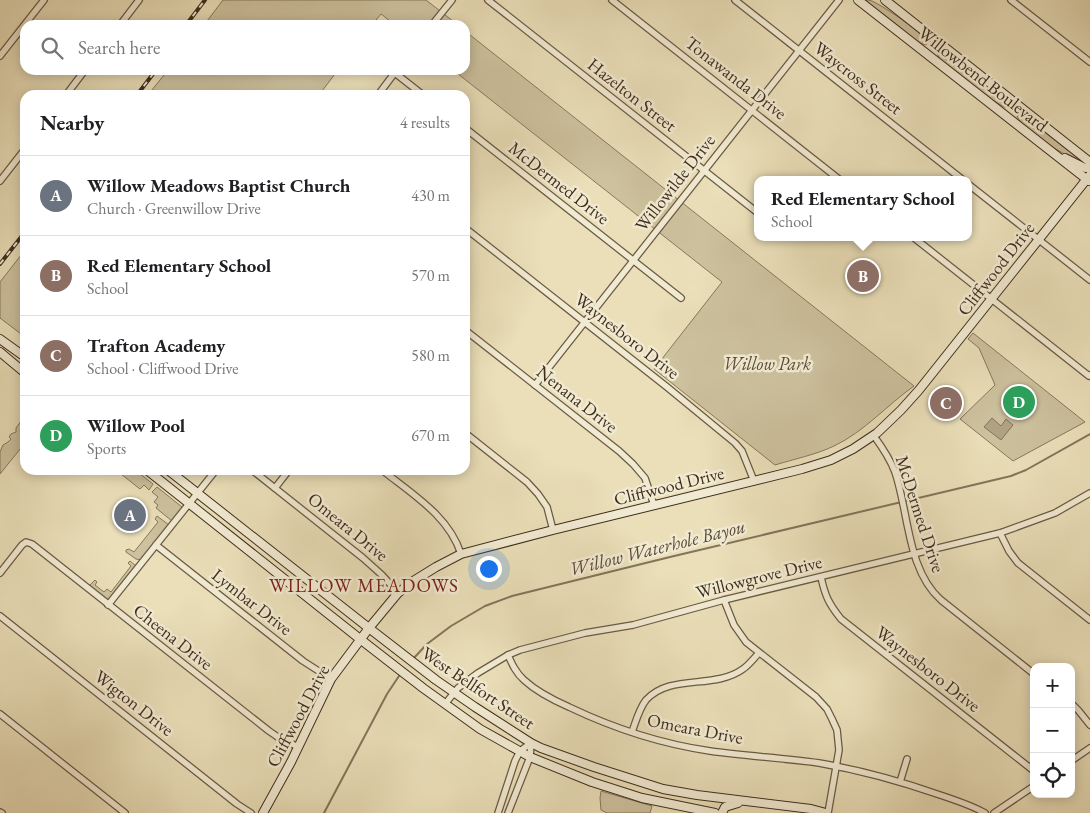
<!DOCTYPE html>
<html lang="en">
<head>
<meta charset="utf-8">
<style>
	body { margin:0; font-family:"EB Garamond",serif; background:#f6f6f6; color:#202124 }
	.controls { position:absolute; right:15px; bottom:15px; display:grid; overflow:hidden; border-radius:10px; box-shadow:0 2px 12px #0003 }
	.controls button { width:45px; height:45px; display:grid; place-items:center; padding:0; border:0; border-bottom:1px solid #e0e0e0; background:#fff; color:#202124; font:25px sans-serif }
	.you { position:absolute; left:488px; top:568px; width:18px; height:18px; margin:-12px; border:4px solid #fff; border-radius:50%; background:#1a73e8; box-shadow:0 0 0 8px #1a73e833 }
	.badge { display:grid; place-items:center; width:32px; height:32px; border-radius:50%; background:#8f2418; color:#fff; font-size:16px; font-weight:700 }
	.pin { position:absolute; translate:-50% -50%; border:2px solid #fff; box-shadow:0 1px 5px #0006 }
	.popup { position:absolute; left:754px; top:176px; width:218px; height:65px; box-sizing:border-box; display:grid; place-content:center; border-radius:10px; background:#fff; filter:drop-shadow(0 1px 4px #0005); font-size:16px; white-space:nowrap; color:#757577 }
	.popup b { font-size:19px; color:#202124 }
	.popup::after { content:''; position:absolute; left:50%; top:100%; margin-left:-10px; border:10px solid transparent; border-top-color:#fff }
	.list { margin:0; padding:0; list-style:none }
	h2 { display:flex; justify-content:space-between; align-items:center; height:65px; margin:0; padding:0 20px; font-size:21px }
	h2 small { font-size:16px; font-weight:400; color:#757577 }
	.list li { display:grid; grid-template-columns:32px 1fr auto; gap:15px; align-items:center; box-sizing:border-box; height:80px; padding:0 20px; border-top:1px solid #e0e0e0 }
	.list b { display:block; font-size:19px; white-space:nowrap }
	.list p { margin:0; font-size:16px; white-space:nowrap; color:#757577 }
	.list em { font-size:16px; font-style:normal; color:#757577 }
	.icon { flex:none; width:28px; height:28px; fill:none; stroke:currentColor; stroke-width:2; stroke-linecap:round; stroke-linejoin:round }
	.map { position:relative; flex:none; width:1090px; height:813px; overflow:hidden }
	.search { position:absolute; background:#fff; box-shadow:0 2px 12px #0003; left:20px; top:20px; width:450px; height:55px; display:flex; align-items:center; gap:12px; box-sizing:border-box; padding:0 18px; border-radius:15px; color:#757577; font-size:19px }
	.panel { position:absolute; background:#fff; box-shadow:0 2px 12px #0003; left:20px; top:90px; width:450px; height:385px; border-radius:15px }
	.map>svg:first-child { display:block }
	.green { fill:#cdc19e; stroke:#86785d }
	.water { fill:#b0a384; stroke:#83745a }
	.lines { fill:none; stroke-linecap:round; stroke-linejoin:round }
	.stream { stroke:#83745a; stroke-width:2 }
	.street-casing { stroke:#6a5a43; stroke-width:8 }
	.secondary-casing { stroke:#3f2e1c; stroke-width:10 }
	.street { stroke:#f1ead2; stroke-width:5.5 }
	.secondary { stroke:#f1ead2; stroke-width:8 }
	.rail-casing { stroke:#3f2e1c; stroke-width:4 }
	.rail { stroke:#f1ead2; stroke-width:2; stroke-dasharray:5.5; stroke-linecap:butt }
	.labels { text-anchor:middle; stroke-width:5; stroke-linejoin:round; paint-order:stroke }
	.street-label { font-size:18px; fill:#3f2e1c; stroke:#f1ead2 }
	.park-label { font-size:18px; font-style:italic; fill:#5b4b36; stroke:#f1ead2 }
	.water-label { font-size:19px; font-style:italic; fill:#5b4b36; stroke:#f1ead2 }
	.neighbourhood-label { font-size:19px; letter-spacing:1px; fill:#7a1f14; stroke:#f1ead2 }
</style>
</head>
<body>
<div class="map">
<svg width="1090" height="813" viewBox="0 0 1090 813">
	<rect width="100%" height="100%" fill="#eadfb9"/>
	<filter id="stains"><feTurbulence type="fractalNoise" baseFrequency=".004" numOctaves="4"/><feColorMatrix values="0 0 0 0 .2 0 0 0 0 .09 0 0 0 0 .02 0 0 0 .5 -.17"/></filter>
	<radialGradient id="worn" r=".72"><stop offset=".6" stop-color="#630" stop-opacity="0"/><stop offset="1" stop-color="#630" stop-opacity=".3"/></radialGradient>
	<g class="green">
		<path d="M223,0h203l32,25h-63l-14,-11 -9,11h-168z"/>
		<path d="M864,0c4,0 5,0 8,1 13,6 48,30 56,41l-2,3 -9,-3z"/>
		<path d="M465,31l449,355c-27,19 -50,46 -80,60 -19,9 -40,13 -59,19l-121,-96 68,-87 -269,-212h12z"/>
		<path d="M939,51l7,3 57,45 4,7 -1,2 -16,-9 -50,-39 -3,-7z"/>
		<path d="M168,70h170l-19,25h-171z"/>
		<path d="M1018,115h7l60,48 -2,1c-23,-13 -51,-25 -66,-47z"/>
		<path d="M25,250v87l-25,-19v-36z"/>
		<path d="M973,333l112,89 -72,39 -53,-42 35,-34 -16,-37 -11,-9z"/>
		<path d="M25,416v27l-25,31v-22l3,-7 5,-3 3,-3 -2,-2 2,-3 5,-2v-4z"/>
		<path d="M116,470h19l18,14 -4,6 -5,-5 -4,4z"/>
		<path d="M157,487l25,20v2l-10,12 -16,-13 2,-3 -4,-3 4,-5 -6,-5z"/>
		<path d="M157,516l12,9 -27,35 -6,-1 -10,-7v-2l3,-1 5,3 24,-30 -3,-3z"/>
		<path d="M130,561l6,5 -27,35 -3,-1 -16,-13v-2l5,-5 2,2 -2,3 9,7 3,-3 4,3 20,-26 -3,-3z"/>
		<path d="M601,791l51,15 -2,7h-43l-6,-3 -1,-12z"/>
	</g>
	<path class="water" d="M992,418l9,8 5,-7 7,6 -12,15 -17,-13z"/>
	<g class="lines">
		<g class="stream">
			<path d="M412,660l15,-16 24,-18 34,-20 27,-10 158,-39 341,-81 15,-6 64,-36"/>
			<path d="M324,813l63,-119 14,-21"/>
		</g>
		<g class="street-casing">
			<g id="street">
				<path d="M488,0l270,213"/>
				<path d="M612,0l228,180"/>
				<path d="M735,0l228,180"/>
				<path d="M1011,0l79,62"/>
				<path d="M120,25l19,-25"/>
				<path d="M432,25l20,-25"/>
				<path d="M0,56l44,-56"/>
				<path d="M395,73l28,22"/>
				<path d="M66,95l19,-25"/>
				<path d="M378,95l18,-24"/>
				<path d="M465,128l216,170"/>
				<path d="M0,181l25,-32"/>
				<path d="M968,184l122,96"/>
				<path d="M465,228l202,159 68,56 7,8 12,30"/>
				<path d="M913,237l176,139 1,-1"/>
				<path d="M465,330l154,121 14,13 12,14 9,27"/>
				<path d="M535,385l304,-385"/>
				<path d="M465,433l62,49 11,12 9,13 6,23"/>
				<path d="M874,436c8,11 16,23 21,36 14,41 12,98 46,128l93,74"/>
				<path d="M252,470l111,88 19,17 16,18"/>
				<path d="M382,470c30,24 67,46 79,84"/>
				<path d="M275,488l14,-18"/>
				<path d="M1000,533l9,18 9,12 72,57"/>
				<path d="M156,545l147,116 28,18"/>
				<path d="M0,573l22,-28 4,-3 6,2 237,187 13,9 17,7"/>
				<path d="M821,577c4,19 8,27 20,42l193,152"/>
				<path d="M724,600l10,25 12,17 70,55 11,12 5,10 5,11 2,20 -11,63"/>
				<path d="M108,605l108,-135"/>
				<path d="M0,616l237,188 14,9"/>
				<path d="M508,655c4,9 8,18 16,25 13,12 29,20 45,27 44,21 93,37 141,44 36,5 73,7 109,12 41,7 81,18 121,32 15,5 31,10 45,18"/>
				<path d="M1071,703l7,7 12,15"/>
				<path d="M445,704l13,-16 20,-15 30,-18 12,-5 65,-17 48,-8 91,-25 276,-67 55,-20 35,-20"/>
				<path d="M0,714l125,99"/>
				<path d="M632,732c4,-11 7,-23 14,-32 25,-27 68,-10 97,-31 6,-4 11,-11 16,-16"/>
				<path d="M1071,761l19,-13"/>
				<path d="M900,782l7,-23"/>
				<path d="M0,812l2,1"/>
				<path d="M498,813l17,-52 5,-10 11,-8"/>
				<path d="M508,813l22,-56 1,-14"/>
				<path d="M994,813l40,-27"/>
			</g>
		</g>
		<g class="secondary-casing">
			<g id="secondary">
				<path d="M858,0l231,181"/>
				<path d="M885,0l205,162"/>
				<path d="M1065,158l20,10h5"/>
				<path d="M0,339l25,18"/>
				<path d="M0,352l25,21"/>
				<path d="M147,470l213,169 63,49 57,41 50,28 62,25 50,16 73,15"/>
				<path d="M168,470l197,155 71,55 39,27 56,36 10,5 53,19 69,22 34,6 114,14 15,4"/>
				<path d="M263,813l28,-51 40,-83 38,-51 29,-35 17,-13 21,-13 25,-13 92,-24 249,-61 29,-9 22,-11 24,-16 24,-23 18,-20 171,-215"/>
				<path d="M722,813l3,-6 13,-4"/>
			</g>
		</g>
		<use href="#street" class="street"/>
		<use href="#secondary" class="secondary"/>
		<g class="rail-casing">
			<g id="rail">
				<path d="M186,25l19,-25"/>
				<path d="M137,95l19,-25"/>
				<path d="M0,264l25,-32"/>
			</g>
		</g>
		<use href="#rail" class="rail"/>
	</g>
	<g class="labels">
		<g class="street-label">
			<text transform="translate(736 78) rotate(38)" y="6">Tonawanda Drive</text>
			<text transform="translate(858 78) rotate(38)" y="6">Waycross Street</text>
			<text transform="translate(983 79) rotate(38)" y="6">Willowbend Boulevard</text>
			<text transform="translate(632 95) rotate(38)" y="6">Hazelton Street</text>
			<text transform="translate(559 183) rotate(38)" y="6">McDermed Drive</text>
			<text transform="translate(675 183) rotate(-52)" y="6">Willowilde Drive</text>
			<text transform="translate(996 269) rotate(-52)" y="6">Cliffwood Drive</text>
			<text transform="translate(627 336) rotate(38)" y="6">Waynesboro Drive</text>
			<text transform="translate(577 399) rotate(38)" y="6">Nenana Drive</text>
			<text transform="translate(669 486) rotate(-14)" y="6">Cliffwood Drive</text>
			<text transform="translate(920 514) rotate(72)" y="6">McDermed Drive</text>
			<text transform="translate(348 527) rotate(39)" y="6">Omeara Drive</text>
			<text transform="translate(759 577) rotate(-14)" y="6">Willowgrove Drive</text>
			<text transform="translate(252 602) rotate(38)" y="6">Lymbar Drive</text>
			<text transform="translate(173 637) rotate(38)" y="6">Cheena Drive</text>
			<text transform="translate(928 669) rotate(38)" y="6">Waynesboro Drive</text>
			<text transform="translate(478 688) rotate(34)" y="6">West Bellfort Street</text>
			<text transform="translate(134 703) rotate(38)" y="6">Wigton Drive</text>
			<text transform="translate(298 716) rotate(-62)" y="6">Cliffwood Drive</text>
			<text transform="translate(695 729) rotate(11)" y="6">Omeara Drive</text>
		</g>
		<g class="park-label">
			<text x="767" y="370">Willow Park</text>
		</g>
		<g class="water-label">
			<text transform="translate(657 547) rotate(-14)" y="7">Willow Waterhole Bayou</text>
		</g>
		<g class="neighbourhood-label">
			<text x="364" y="592">WILLOW MEADOWS</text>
		</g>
	</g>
	<rect width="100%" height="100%" filter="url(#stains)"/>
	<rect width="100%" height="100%" fill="url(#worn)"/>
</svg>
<div class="controls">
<button>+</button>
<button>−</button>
<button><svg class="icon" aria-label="locate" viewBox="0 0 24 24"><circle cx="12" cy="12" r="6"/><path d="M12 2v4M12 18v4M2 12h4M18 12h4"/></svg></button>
</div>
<div class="you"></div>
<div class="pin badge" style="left:130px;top:515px;background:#6b7280">A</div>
<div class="pin badge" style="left:863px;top:276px;background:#8d6e63">B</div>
<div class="popup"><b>Red Elementary School</b>School</div>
<div class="pin badge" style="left:946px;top:403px;background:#8d6e63">C</div>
<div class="pin badge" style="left:1019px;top:402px;background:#2e9e5b">D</div>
<div class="search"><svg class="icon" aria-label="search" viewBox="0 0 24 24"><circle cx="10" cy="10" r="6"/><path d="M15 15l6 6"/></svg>Search here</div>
<section class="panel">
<h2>Nearby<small>4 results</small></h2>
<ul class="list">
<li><span class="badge" style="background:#6b7280">A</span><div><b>Willow Meadows Baptist Church</b><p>Church · Greenwillow Drive</p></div><em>430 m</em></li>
<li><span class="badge" style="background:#8d6e63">B</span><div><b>Red Elementary School</b><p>School</p></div><em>570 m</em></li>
<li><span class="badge" style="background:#8d6e63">C</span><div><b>Trafton Academy</b><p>School · Cliffwood Drive</p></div><em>580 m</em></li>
<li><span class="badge" style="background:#2e9e5b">D</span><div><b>Willow Pool</b><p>Sports</p></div><em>670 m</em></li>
</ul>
</section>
</div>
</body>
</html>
